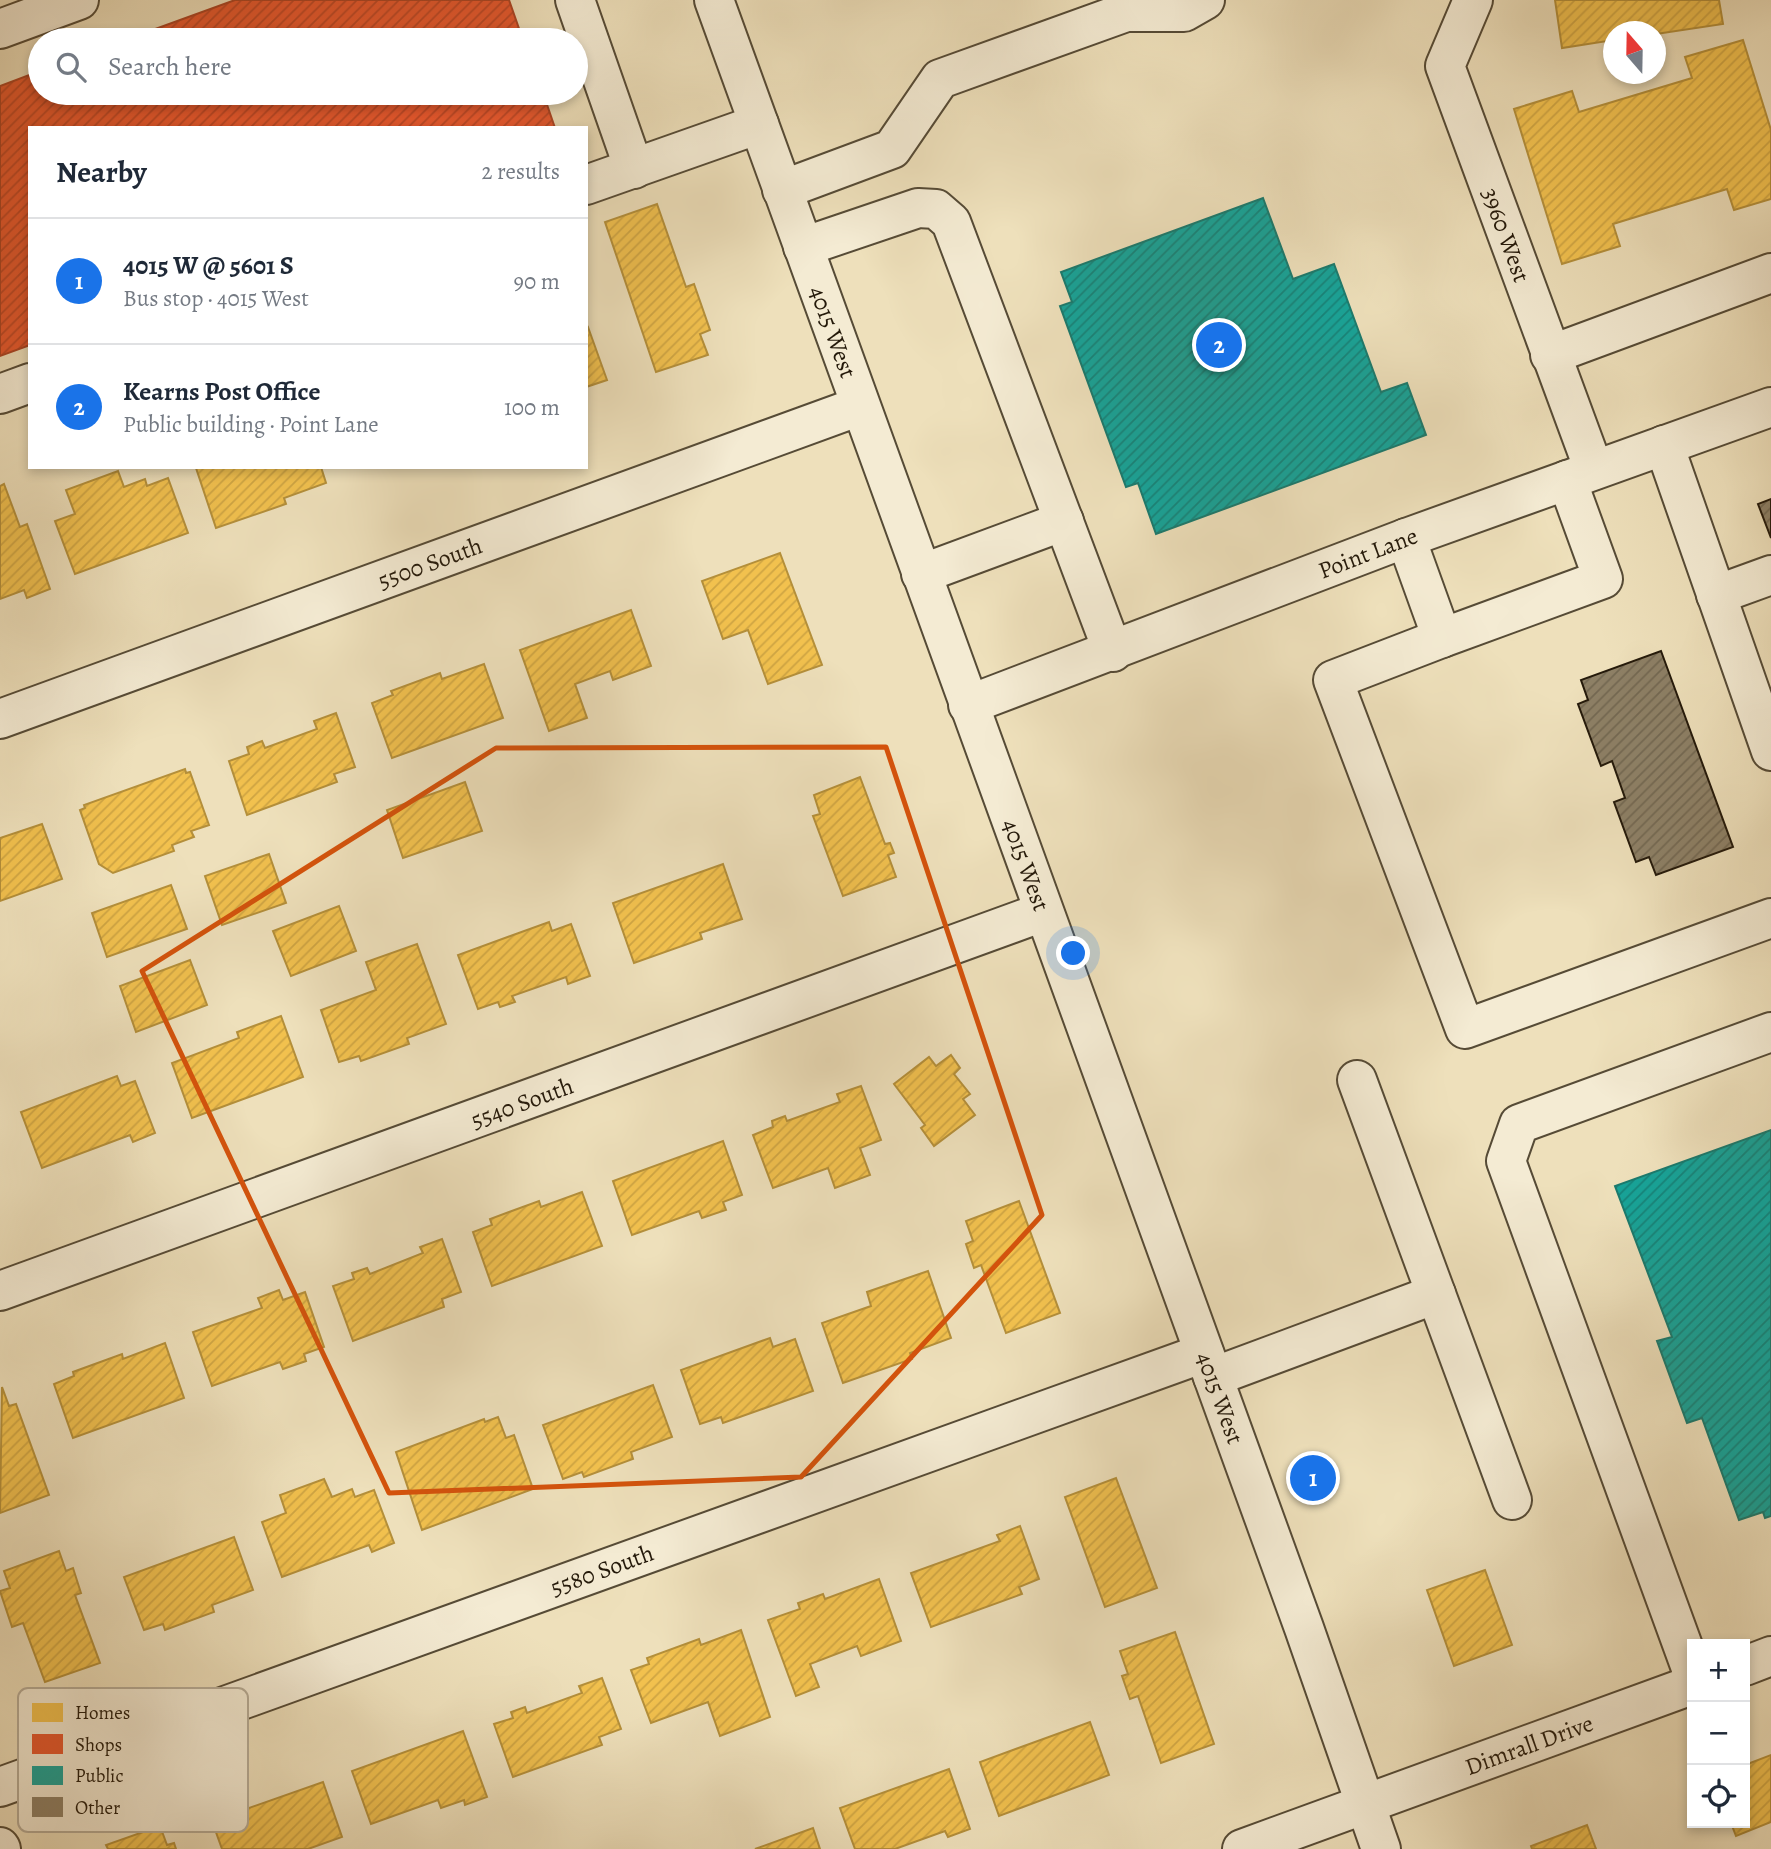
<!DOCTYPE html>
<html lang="en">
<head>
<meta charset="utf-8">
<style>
	body { margin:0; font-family:Alegreya,serif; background:#f2f2f3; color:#1f2937 }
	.controls { position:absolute; right:21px; bottom:21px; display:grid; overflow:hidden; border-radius:0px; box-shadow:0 4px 10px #0003 }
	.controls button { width:63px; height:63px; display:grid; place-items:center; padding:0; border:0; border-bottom:2px solid #e0e1e3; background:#fff; color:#1f2937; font:35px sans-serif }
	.compass { position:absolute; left:1603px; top:21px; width:63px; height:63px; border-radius:50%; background:#fff; box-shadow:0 4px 10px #0003; rotate:340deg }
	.you { position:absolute; left:1074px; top:954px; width:24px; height:24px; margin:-18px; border:5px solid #fff; border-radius:50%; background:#1a73e8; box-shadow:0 0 0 10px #1a73e833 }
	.badge { display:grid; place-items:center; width:46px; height:46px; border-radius:50%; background:#1a73e8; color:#fff; font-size:23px; font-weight:700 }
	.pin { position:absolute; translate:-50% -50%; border:4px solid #fff; box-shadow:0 2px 7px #0006 }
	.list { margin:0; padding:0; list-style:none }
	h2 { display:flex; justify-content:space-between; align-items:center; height:91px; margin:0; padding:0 28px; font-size:30px }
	h2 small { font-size:23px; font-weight:400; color:#747a83 }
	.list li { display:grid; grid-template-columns:46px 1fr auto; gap:21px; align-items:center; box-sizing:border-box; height:126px; padding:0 28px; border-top:2px solid #e0e1e3 }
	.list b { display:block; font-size:26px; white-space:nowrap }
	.list p { margin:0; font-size:23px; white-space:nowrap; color:#747a83 }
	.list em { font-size:23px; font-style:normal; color:#747a83 }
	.icon { flex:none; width:38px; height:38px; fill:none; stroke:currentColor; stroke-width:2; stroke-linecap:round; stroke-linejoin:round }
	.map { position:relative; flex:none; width:1771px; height:1849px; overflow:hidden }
	.search { position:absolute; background:#fff; box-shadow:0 4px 10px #0003; left:28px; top:28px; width:560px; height:77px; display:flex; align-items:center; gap:18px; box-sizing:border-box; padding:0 24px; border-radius:38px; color:#747a83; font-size:26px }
	.panel { position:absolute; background:#fff; box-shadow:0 4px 10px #0003; left:28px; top:126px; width:560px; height:343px; border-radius:0px }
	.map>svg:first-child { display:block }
	.homes { fill:url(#homes-hatch); stroke:#b48f3a; stroke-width:2 }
	.shops { fill:url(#shops-hatch); stroke:#aa4423; stroke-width:2 }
	.public { fill:url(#public-hatch); stroke:#1b7a6d; stroke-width:2 }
	.building { fill:url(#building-hatch); stroke:#24190a; stroke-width:2 }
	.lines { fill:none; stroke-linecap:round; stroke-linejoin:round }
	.minor-casing { stroke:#564b36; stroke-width:42 }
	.minor { stroke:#f4ebd3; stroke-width:38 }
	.marked { fill:none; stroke:#d4530c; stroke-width:5; stroke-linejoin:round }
	.labels { text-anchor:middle; stroke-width:7; stroke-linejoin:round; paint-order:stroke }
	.street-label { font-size:24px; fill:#24190a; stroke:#f4ebd3 }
	.key { fill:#f4ebd3; stroke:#b6ac97; stroke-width:2 }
	.key-label { font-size:19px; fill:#24190a }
</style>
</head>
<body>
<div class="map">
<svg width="1771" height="1849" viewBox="0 0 1771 1849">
	<defs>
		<pattern id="homes-hatch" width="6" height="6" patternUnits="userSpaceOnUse" patternTransform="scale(1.75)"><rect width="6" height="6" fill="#f2c14e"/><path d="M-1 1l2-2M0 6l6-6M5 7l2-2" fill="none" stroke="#cfa543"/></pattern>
		<pattern id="shops-hatch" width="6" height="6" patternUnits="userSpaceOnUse" patternTransform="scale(1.75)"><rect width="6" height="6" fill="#e4572e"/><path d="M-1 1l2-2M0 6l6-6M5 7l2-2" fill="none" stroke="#b94725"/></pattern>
		<pattern id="public-hatch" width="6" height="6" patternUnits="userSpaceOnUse" patternTransform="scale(1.75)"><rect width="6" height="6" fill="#17a398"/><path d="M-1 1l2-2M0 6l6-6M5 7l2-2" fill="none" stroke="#15847a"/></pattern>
		<pattern id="building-hatch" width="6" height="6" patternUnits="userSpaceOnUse" patternTransform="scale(1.75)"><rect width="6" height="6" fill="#8d8066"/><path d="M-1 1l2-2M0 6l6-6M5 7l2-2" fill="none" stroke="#736852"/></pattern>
	</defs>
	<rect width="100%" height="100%" fill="#eee0bb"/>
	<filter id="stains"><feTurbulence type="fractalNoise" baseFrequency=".00286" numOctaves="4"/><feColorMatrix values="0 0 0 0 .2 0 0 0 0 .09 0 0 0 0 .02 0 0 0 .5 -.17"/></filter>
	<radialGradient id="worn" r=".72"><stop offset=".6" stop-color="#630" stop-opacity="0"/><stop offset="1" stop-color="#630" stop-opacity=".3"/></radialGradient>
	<g class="homes">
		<path d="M1555,0h164l4,24 -67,10 -42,-2v8l-52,8z"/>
		<path d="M1743,40l28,90v69l-37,11 -7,-21 -114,35 7,22 -58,18 -48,-155 58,-18 7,21 113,-34 -7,-21z"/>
		<path d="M657,204l29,83 8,-3 16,46 -10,4 8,21 -52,17 -51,-150z"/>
		<path d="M588,327l19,53 -21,7v-59z"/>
		<path d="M321,467l5,16 -42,15 2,6 -70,24 -20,-60z"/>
		<path d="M118,471l6,16 21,-8 2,7 21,-8 20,55 -113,41 -20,-53 20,-7 -9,-24z"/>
		<path d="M4,484l16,43 7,-3 23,65 -23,9 -3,-8 -24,9v-113z"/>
		<path d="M780,553l42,112 -54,19 -20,-54 -25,9 -21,-58z"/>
		<path d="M631,610l20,56 -38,14 -3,-9 -35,13 12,34 -38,13 -29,-81z"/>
		<path d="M484,664l19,54 -111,40 -20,-55 21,-8 -2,-4 49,-18 2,6z"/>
		<path d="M336,713l19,54 -21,7 3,8 -90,33 -18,-54 20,-7 -2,-7 15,-6 3,7 52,-19 -3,-8z"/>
		<path d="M185,769l1,4 4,-1 19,53 -18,6 3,6 -22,8 2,6 -61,22 -14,-9 -19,-54 5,-2 -1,-3z"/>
		<path d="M860,777l25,67 5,-1 4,10 -6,2 8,22 -53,19 -30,-80 7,-2 -6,-19z"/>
		<path d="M465,782l17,49 -79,27 -16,-48z"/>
		<path d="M42,824l20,55 -62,22v-63z"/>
		<path d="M269,854l17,49 -64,22 -17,-49z"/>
		<path d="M723,864l19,55 -42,14 2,6 -68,24 -21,-60z"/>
		<path d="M171,885l16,44 -80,28 -15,-44z"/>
		<path d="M339,906l17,45 -65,25 -18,-45z"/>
		<path d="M549,922l3,9 19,-7 19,52 -22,8 -2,-7 -54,19 3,6 -15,5 -2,-5 -20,7 -20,-54z"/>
		<path d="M417,944l29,80 -39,14 2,6 -48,17 -2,-5 -20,6 -18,-52 55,-20 -10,-28z"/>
		<path d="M190,960l17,45 -71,27 -16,-46z"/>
		<path d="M281,1016l22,61 -111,41 -20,-55 67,-25 -2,-6z"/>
		<path d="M951,1055l9,13 -6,6 16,20 -7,5 12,16 -41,31 -13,-18 4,-3 -31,-41 35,-27 7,9z"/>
		<path d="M117,1076l4,10 14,-5 20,52 -22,9 -3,-7 -88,33 -21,-56z"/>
		<path d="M861,1086l20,54 -21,8 10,27 -35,13 -7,-20 -55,20 -20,-53 20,-8 -1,-6 13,-5 2,5 53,-19 -3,-8z"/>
		<path d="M723,1141l19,54 -19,7 3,8 -24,8 -3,-7 -67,24 -19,-54z"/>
		<path d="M582,1192l20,54 -110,40 -19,-54 19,-7 -2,-6 49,-18 2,6z"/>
		<path d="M1019,1201l41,112 -54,20 -25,-68 -7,3 -8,-24 7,-3 -7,-20z"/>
		<path d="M442,1239l19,53 -19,7 2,8 -91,34 -20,-55 21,-7 -2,-6 15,-5 3,6 53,-21 -3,-6z"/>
		<path d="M928,1271l23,67 -41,15 2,6 -69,24 -21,-60 49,-17 -4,-14z"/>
		<path d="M279,1290l4,10 22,-8 19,55 -20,7 2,7 -23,8 -3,-7 -68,24 -19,-54 69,-24 -4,-10z"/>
		<path d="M770,1338l3,9 22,-8 18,52 -90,32 -2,-6 -21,7 -19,-54z"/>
		<path d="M165,1343l19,55 -111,40 -19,-54 20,-8 -1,-4 49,-18 1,5z"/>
		<path d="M653,1385l19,52 -41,15 2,7 -49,18 -2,-5 -19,7 -20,-54z"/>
		<path d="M2,1387l7,19 7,-2 33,91 -49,18z"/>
		<path d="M498,1417l8,21 8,-3 19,54 -111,41 -26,-78 88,-33 1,3z"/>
		<path d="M1116,1478l41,110 -52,19 -40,-110z"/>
		<path d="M324,1479l8,18 20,-8 3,8 19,-7 20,53 -22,9 -3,-7 -87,32 -20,-55 24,-9 -6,-18z"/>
		<path d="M1020,1526l19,53 -20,8 3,7 -91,33 -20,-54 89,-32 -3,-6z"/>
		<path d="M234,1537l19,53 -41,15 2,7 -49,18 -2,-6 -19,6 -20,-53z"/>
		<path d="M59,1551l7,20 7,-3 8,25 -6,2 25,68 -55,19 -22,-59 -11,4 -12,-36 10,-3 -6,-17z"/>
		<path d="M1485,1570l27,75 -58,21 -27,-76z"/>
		<path d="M879,1579l22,62 -40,15 -4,-10 -47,18 9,23 -23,9 -28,-76 32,-11 -2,-6 25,-9 2,5z"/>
		<path d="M741,1630l29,87 -50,19 -12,-34 -57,21 -20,-53 18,-6 -2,-6 52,-19 2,6z"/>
		<path d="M1175,1632l39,112 -53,19 -23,-67 -8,3 -8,-23 6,-2 -8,-23z"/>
		<path d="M602,1678l19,51 -22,8 3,8 -89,32 -19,-53 19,-6 -2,-6 14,-5 2,6 55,-20 -3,-7z"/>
		<path d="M1090,1722l19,53 -110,41 -19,-54z"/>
		<path d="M463,1731l24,66 -22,8 -1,-5 -23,8 -3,-8 -67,24 -19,-53z"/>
		<path d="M1771,1755v67l-35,14 -5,-13h14v-58z"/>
		<path d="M949,1769l21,60 -22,8 -3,-6 -50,18h-40l-15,-41z"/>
		<path d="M323,1782l19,55 -34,12h-86l-10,-28z"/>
		<path d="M1587,1825l9,24h-64l-1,-3z"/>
		<path d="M160,1826l7,19 7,-2 2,6h-68l-2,-4z"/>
		<path d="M813,1828l7,21h-65z"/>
	</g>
	<g class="shops">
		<path d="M235,0h274l14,40h-398z"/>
		<path d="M40,71v22h503l12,35h-525v217l-30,11v-270z"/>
	</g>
	<g class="public">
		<path d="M1263,198l30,81 41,-15 47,128 26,-9 19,52 -270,99 -18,-51 -12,4 -66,-181 12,-4 -11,-30z"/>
		<path d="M1771,1130v386l-6,2 -2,-6 -24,8 -37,-102 -15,5 -30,-82 15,-4 -57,-151z"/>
	</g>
	<g class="building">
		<path d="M1771,499v39l-13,-34z"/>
		<path d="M1661,651l72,196 -77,28 -7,-18 -13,5 -22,-60 11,-4 -13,-37 -11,5 -23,-62 10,-4 -7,-20z"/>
	</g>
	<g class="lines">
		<g class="minor-casing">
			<g id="minor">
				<path d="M575,0l59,169"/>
				<path d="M714,0l590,1628 77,221"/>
				<path d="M1473,0l-28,66 149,404"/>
				<path d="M0,29l79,-29"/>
				<path d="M586,185l173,-61"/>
				<path d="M782,190l110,-41 48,-70 186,-67h58l21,-12"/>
				<path d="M803,247l115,-39 18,1 15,13 162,430"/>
				<path d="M1550,355l221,-82"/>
				<path d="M0,394l30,-11"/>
				<path d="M1664,445l107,306"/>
				<path d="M1406,538l36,100 161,-59 -36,-99"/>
				<path d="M921,574l143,-53"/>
				<path d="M1716,595l55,-20"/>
				<path d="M1442,638l-109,42 132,349 306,-111"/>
				<path d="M968,705l438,-167 365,-131"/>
				<path d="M0,719l860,-313"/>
				<path d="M1357,1080l155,420"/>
				<path d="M0,1291l1043,-379"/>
				<path d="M1213,1377l223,-83"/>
				<path d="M1745,1666l26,-10"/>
				<path d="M1692,1671l-186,-510 13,-37 252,-92"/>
				<path d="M0,1787l1204,-434"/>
				<path d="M0,1847l1,2"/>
				<path d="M1242,1849l450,-164"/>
			</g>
		</g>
		<use href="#minor" class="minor"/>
	</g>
	<path class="marked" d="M886,747l156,468 -241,262 -412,16 -247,-522 354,-223z"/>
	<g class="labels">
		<g class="street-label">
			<text transform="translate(1506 235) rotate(70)" y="8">3960 West</text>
			<text transform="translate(833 332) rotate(70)" y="8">4015 West</text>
			<text transform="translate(1368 553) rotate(-21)" y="8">Point Lane</text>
			<text transform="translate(430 563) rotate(-20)" y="8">5500 South</text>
			<text transform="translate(1026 865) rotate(70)" y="8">4015 West</text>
			<text transform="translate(522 1103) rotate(-20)" y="8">5540 South</text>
			<text transform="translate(1220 1398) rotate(70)" y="8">4015 West</text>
			<text transform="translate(602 1570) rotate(-20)" y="8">5580 South</text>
			<text transform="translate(1529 1745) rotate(-20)" y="8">Dimrall Drive</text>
		</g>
	</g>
	<rect x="18" y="1688" width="230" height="144" rx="10" class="key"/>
	<rect x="32" y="1703" width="31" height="19" fill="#f2c14e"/>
	<rect x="32" y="1734" width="31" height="20" fill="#e4572e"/>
	<rect x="32" y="1766" width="31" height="19" fill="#17a398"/>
	<rect x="32" y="1797" width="31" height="20" fill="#8d8066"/>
	<g class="key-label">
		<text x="75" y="1719">Homes</text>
		<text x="75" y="1751">Shops</text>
		<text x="75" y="1782">Public</text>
		<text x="75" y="1814">Other</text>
	</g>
	<rect width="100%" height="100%" filter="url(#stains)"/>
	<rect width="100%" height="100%" fill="url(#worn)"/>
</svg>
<div class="controls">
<button>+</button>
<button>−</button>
<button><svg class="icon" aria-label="locate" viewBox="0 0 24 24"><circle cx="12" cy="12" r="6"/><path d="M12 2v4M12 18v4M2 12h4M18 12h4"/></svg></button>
</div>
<svg class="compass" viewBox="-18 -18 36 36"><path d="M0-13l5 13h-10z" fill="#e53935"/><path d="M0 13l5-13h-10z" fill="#747a83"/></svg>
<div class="you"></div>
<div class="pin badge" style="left:1313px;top:1478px">1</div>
<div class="pin badge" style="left:1219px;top:345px">2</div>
<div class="search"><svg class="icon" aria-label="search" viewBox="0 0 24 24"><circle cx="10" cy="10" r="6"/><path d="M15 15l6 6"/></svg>Search here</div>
<section class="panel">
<h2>Nearby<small>2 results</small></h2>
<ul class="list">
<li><span class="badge">1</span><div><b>4015 W @ 5601 S</b><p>Bus stop · 4015 West</p></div><em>90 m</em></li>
<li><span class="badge">2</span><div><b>Kearns Post Office</b><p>Public building · Point Lane</p></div><em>100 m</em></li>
</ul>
</section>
</div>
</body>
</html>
